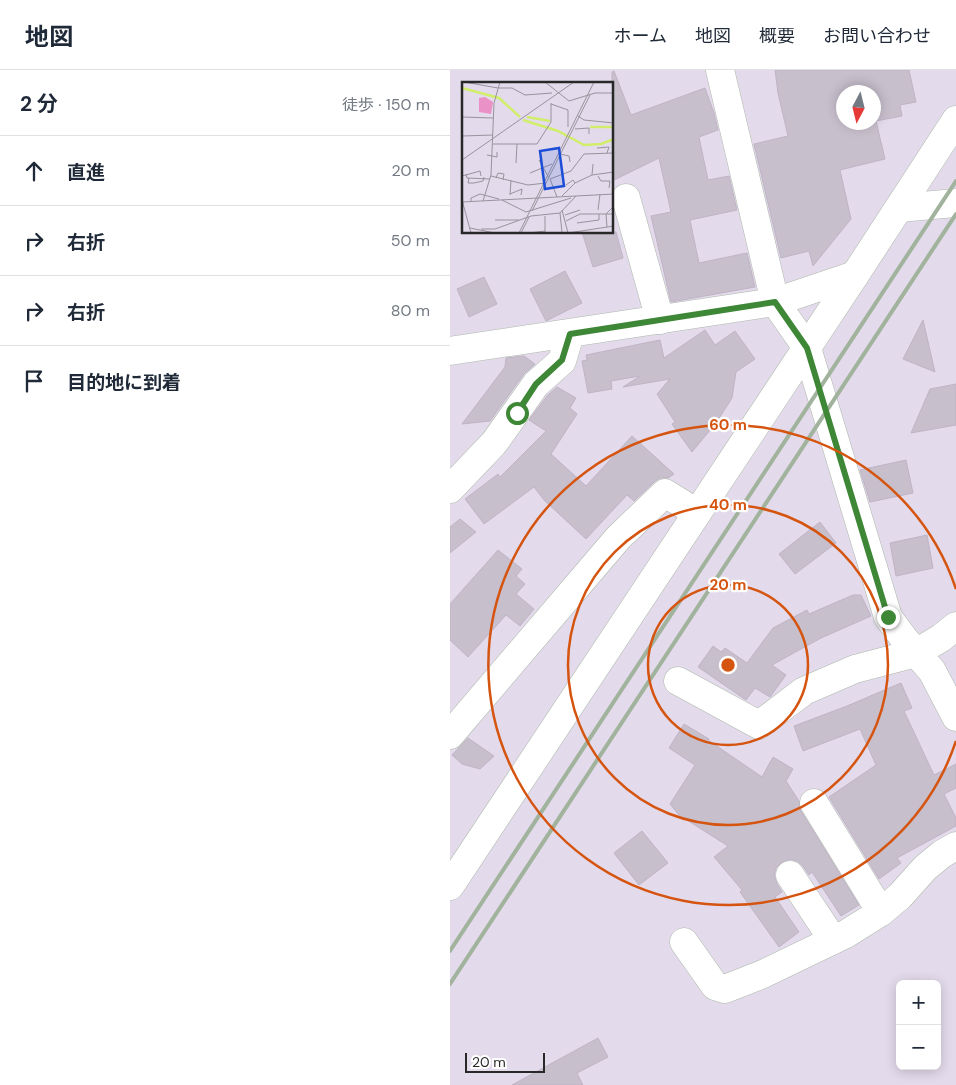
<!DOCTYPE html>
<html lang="ja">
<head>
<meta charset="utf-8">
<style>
	body { margin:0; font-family:"DM Sans","Noto Sans JP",sans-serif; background:#f6f6f7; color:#1f2937 }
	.controls { position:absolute; right:15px; bottom:15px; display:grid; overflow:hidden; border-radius:8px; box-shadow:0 2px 12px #0003 }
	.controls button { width:45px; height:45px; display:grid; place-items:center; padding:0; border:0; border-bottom:1px solid #e0e1e3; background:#fff; color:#1f2937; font:25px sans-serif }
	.compass { position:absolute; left:386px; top:15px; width:45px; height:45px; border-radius:50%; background:#fff; box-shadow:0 2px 12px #0003; rotate:187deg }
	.scale { position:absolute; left:15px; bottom:12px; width:80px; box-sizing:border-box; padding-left:5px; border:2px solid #282828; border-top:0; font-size:14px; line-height:18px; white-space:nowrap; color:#282828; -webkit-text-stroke:4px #fff; paint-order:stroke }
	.stop { position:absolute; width:15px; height:15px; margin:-11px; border:4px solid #3e8737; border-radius:50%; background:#fff }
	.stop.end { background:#3e8737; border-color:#fff; box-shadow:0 1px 5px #0008 }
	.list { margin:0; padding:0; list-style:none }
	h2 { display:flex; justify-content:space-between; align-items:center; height:65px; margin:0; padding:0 20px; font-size:21px }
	h2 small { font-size:16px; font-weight:400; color:#747a83 }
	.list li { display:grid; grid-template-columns:32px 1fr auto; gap:15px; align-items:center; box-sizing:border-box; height:70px; padding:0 20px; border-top:1px solid #e0e1e3 }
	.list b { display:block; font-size:19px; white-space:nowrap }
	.list em { font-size:16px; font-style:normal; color:#747a83 }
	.icon { flex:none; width:28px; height:28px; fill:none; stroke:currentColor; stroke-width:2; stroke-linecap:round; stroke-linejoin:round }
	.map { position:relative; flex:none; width:506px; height:1015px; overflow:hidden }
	header { display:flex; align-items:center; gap:30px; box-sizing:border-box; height:70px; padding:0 25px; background:#fff; border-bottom:1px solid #e0e1e3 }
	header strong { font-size:24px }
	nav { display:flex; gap:28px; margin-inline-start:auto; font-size:18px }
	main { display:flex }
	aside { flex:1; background:#fff }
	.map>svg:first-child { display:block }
	.building { fill:#c7bfcc; stroke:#bfb4c6; fill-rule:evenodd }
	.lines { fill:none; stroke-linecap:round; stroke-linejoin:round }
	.street-casing { stroke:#adb9aa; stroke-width:29 }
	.secondary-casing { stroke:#adb9aa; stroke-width:29 }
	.street { stroke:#fff; stroke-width:28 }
	.secondary { stroke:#fff; stroke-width:28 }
	.rail { stroke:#a1b39d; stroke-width:4 }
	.route { stroke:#3e8737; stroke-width:6 }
	.ring { fill:none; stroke:#d5540f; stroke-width:2.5 }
	.inset-river { fill:none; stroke:#d1ee6b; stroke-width:2.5 }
	.inset-road { fill:none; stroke:#98939d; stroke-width:1 }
	.view { fill:#1d4ed8; fill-opacity:0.15; stroke:#1d4ed8; stroke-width:2.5 }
	.inset-edge { fill:none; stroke:#282828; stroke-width:2.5 }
	.centre { fill:#d5540f; stroke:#fff; stroke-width:2.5 }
	.ring-label { font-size:15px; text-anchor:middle; font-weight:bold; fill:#d5540f; stroke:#fff; stroke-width:4.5; stroke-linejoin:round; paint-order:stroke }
</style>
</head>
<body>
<header>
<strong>地図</strong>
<nav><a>ホーム</a><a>地図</a><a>概要</a><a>お問い合わせ</a></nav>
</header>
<main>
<aside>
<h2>2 分<small>徒歩 · 150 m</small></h2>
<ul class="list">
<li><svg class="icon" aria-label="ahead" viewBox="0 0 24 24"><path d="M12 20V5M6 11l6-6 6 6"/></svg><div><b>直進</b></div><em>20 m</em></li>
<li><svg class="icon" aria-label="right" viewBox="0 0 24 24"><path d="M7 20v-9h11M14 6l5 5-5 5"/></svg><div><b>右折</b></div><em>50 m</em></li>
<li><svg class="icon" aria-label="right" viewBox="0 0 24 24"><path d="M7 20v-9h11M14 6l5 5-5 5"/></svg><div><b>右折</b></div><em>80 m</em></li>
<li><svg class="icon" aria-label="arrive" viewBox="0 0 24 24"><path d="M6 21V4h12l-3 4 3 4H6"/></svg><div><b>目的地に到着</b></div></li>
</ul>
</aside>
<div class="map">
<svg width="506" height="1015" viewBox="0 0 506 1015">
	<rect width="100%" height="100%" fill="#e3daeb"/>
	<g class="building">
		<path d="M325,0h134l7,32 -16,3 2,11 -26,5 9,38 -45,11 11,49 -38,47 -4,-15 -28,7 -27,-114 34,-8 -10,-43zM394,22h30v30h-30z"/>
		<path d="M164,1l17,44 74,-27 9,25 4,17 -19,7 9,43 21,-4 8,34 -47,10 9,43 48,-10 8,34 -84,15 -20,-86 20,-4 -12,-54 -47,23v-109z"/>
		<path d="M132,162h34l7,26 -30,9z"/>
		<path d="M115,201l17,32 -36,18 -16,-32z"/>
		<path d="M34,207l13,27 -28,13 -12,-28z"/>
		<path d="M473,250l12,52 -32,-13z"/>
		<path d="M255,260l10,15 20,-14 20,28 -19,13 -4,26 -16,25 -24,29 -20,-28 3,-2 -18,-28 13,-15 -47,8 17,-11 -29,5 1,8 -24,4 -6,-32 5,-1 -1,-5 74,-15 4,18z"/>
		<path d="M74,286l11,8 -12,11 -33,46 -28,3 43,-57 1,-9z"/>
		<path d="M506,314v41l-45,8 19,-44z"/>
		<path d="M107,317l19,11 -6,10 7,6 -26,40 35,32 46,-50 42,38 -6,4h-8l-5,3 -21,20 -7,-6 -41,44 -42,-39 -10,-13 -50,37 -19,-25 33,-25 2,3 46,-46 -17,-11 19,-25z"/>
		<path d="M456,390l7,33 -43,9 -10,-32z"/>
		<path d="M10,449l16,13 -26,21v-26z"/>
		<path d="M370,452l16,21 -41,31 -16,-20z"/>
		<path d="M477,465l6,33 -37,8 -6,-33z"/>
		<path d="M48,480l24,19 -6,7 9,8 -9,10 18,15 -14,17 -14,-11 -38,42 -18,-17v-36z"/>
		<path d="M403,525h8l10,21 -50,22 -49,27 14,10 -16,22 -15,-9 -9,12 -48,-33 15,-21 8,6 4,-4 22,15 26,-35 34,-18 2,4z"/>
		<path d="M451,613l11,25 -8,3 30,64 22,-11v24l-12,6 12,24v8l-59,32 4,5 -22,16 -50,-82 47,-32 -16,-36 -57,22 -9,-25 53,-20z"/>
		<path d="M234,654l25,15 -1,1 54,37 11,-20 20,12 -7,12 13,20 2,10 58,94 -18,11 -29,-44 -3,3 -6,-9 -6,-5 -7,-2 -8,3 -6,6 -2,7 3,9 5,8 -7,5 24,35 -20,15 -39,-55 2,-2 -28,-33 14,-11 -49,-31 -9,-11 25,-39 -26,-17z"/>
		<path d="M18,668l26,18 -14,13 -18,-5 -10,-9z"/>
		<path d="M192,761l26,32 -29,22 -25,-32z"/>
		<path d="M148,968l10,19 -31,16 6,12h-71z"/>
	</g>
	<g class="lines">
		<g class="street-casing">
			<g id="street">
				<path d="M176,128l34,122"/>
				<path d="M449,138l57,-5"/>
				<path d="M405,205l-80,27 32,46 81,269 17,23 27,31 24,46"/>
				<path d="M0,281l325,-49 -55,-232"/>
				<path d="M0,419l44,-46 42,-59 26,-23 8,-27"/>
				<path d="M228,611l81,44 45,-34 51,-22 61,-16 25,-15 15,-12"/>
				<path d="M0,665l168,-197 47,-45 32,20"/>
				<path d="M364,733l67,109"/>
				<path d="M340,805l43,65"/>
				<path d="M234,872l31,44 10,3 38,-15 83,-40 35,-22 19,-16 25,-28 17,-14 14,-8"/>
			</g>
		</g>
		<g class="secondary-casing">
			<path id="secondary" d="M0,816l405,-611 101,-155"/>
		</g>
		<use href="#street" class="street"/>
		<use href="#secondary" class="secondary"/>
		<g class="rail">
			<path d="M0,881l506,-770"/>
			<path d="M0,914l506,-770"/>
		</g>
	</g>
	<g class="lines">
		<path class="route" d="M67,343l19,-29 26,-24 8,-26 205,-32 32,46 81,269"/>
	</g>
	<g class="ring">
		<circle cx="278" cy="595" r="80"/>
		<circle cx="278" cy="595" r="160"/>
		<path d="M506 671A240 240 0 1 1 506 519"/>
	</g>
	<g transform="translate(12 12)">
		<rect width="151" height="151" fill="#e3daeb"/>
		<path d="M23,15l8,5 -2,12 -12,-2v-14z" fill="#ea91c8"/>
		<path class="inset-river" d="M0,6l37,10 21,19M65,35l23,4M61,38l35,11 26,14 17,-1 13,-5M128,45h24"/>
		<path class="inset-road" d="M2,0l34,6M83,0l24,19 26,-8h19M37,6h13l13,7 27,-2M89,22l17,6v17M116,34l6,4 30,3M0,35l31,1M113,47l14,-1v6M0,54l31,-1M31,62h44l14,-22v-19M135,66l12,-1 -2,6M98,72l9,2 1,6M25,73l10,2v-5M0,78l112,-78M77,78l10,18M54,81l1,-19M131,82l-1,11 22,-3M68,91l22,-9M4,92l1,4 23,1M0,94l18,-5 1,5M29,94l37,9 18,-2M136,94l3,5h9l-1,7M7,96l-1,5h6l9,-2 1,-4M34,96l2,-5 6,1 -1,6M113,101l17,-8M48,112l12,-5 -1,6M48,113l1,-15M100,114l13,-13 -2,-3 -7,5M95,115l-7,-18 21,-8 13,-17 30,-1M0,118l9,33M40,118l24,12 45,-14M21,119l8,-26 3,-72 6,-21M0,120l152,-8M9,120v-4l9,-4 19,5M100,128l6,23M136,128l2,-16M70,129l58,-116M98,131l2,20M103,133l15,-5M33,138h24M104,139l14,-7h34M115,141l22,-3v-6M145,145l-1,-13 8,-8M8,146l25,5M19,147h14l36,-13 29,-3 16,-17M57,151l75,-151M59,151l8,-16M67,151l16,-2M83,151v-17M106,151l46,-7M131,151h17"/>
		<path class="view" d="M97,66l5,38 -19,3 -5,-38z"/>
		<rect width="151" height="151" class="inset-edge"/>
	</g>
	<circle cx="278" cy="595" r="8" class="centre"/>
	<g class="ring-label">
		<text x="278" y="360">60 m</text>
		<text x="278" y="440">40 m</text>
		<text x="278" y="520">20 m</text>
	</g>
</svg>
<div class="controls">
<button>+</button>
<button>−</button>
</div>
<svg class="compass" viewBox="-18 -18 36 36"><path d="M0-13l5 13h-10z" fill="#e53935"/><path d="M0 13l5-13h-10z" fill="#747a83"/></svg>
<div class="scale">20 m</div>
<div class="stop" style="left:67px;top:343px"></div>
<div class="stop end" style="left:438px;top:547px"></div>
</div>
</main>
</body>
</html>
